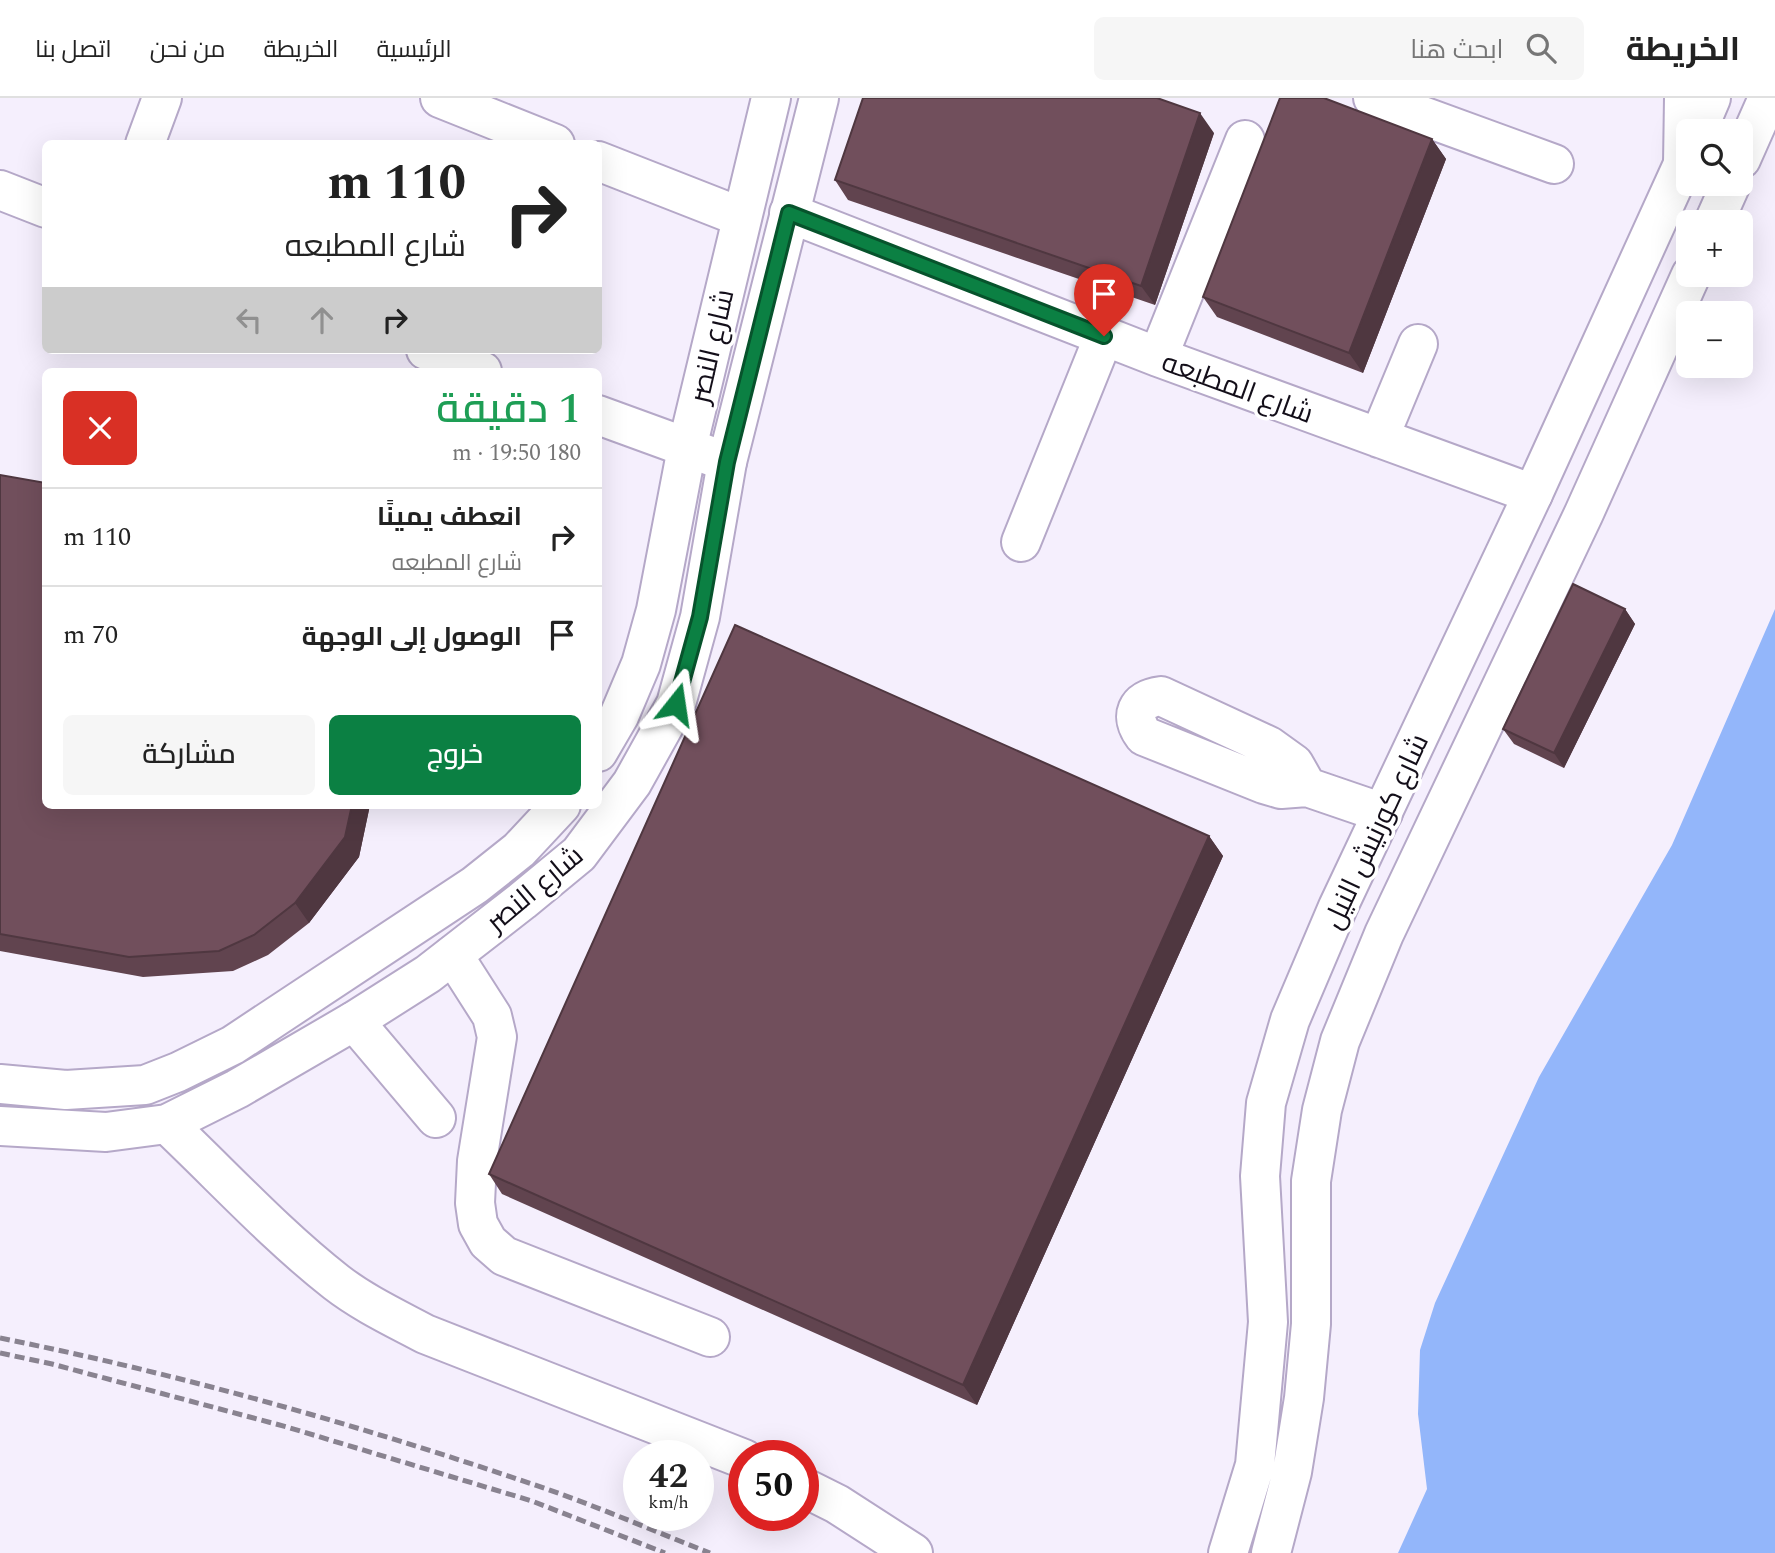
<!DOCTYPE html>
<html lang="ar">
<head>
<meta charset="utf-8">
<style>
	:root { --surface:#fff; --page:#f6f6f6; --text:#222; --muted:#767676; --line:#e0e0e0; --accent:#0b8043 }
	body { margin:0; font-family:Spectral,Cairo,serif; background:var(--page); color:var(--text); direction:rtl; height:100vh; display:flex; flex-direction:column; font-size:26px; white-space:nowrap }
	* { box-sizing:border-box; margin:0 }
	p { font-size:23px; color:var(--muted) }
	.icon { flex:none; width:38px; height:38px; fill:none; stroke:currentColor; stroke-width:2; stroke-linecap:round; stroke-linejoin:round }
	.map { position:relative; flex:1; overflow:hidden; direction:ltr }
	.panel { position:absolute; left:42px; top:270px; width:560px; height:441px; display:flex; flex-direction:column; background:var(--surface); border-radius:10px; box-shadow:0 7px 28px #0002; direction:rtl }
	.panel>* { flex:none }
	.hud { position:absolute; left:42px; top:42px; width:560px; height:214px; border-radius:10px; box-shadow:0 7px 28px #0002; direction:rtl; background:#fff; color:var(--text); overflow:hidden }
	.fabs { position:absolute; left:1676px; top:21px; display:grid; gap:14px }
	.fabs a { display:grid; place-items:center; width:77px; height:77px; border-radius:10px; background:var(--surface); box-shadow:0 7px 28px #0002; font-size:35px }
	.speed { position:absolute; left:623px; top:1342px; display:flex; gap:14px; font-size:35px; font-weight:700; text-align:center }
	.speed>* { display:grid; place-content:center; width:91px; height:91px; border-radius:50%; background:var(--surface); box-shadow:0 7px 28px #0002; line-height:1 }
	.speed small { font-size:18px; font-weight:400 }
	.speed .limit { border:10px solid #d22; background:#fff; color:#111 }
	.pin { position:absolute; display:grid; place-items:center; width:60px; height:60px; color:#fff; margin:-72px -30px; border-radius:50% 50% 50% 0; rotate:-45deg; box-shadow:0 0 7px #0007 }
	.pin .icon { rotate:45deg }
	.me { position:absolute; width:77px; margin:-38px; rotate:15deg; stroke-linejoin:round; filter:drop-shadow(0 0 5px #0008) }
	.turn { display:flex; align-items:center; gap:24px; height:147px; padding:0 21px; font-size:32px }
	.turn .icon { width:91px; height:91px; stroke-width:2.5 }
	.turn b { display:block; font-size:49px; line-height:60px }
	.lanes { display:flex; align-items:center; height:66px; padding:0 21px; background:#0003; justify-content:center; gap:35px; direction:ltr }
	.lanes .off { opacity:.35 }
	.round { display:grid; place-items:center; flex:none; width:74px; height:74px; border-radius:10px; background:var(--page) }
	.headline { display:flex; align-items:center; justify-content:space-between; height:119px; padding:0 21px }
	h1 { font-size:42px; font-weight:600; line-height:52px; color:#1e9e55 }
	.button { display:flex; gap:14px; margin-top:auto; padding:14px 21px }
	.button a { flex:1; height:80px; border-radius:10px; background:var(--accent); color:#fff; font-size:28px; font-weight:600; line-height:80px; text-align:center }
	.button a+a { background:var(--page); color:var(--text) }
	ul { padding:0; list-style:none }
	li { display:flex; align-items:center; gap:21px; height:98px; padding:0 21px; border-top:2px solid var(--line) }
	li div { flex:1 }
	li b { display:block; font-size:26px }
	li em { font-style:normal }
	header { display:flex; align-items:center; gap:42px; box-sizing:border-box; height:98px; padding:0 35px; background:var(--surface); border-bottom:2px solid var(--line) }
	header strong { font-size:33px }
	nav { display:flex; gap:38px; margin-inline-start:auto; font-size:24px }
	.search { width:490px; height:63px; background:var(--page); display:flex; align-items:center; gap:18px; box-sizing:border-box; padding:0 24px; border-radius:10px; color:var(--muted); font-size:26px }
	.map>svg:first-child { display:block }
</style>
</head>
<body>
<header>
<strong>الخريطة</strong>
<div class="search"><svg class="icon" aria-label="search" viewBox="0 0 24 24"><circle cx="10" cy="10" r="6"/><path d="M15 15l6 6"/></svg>ابحث هنا</div>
<nav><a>الرئيسية</a><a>الخريطة</a><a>من نحن</a><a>اتصل بنا</a></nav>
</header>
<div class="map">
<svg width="1775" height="1455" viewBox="0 0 1775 1455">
	<rect width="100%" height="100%" fill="#f5effd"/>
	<path fill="#93b6fa" d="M 1775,511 L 1775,1455 L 1398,1455 L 1427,1391 L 1418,1316 L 1420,1252 L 1435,1205 L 1539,979 L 1672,747 Z"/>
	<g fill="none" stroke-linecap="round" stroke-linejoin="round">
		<defs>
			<path id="minor" d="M 440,0 L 555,46
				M 1373,0 L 1554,66
				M 145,46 L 162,0
				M 598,63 L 741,119
				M 1683,66 L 1684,0
				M 0,92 L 46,110
				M 789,115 L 1158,259 L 1533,396
				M 426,252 L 482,273
				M 1158,259 L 1245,42
				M 598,317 L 727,364
				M 1379,340 L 1418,246
				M 1021,444 L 1104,238
				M 1161,598 L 1269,648 L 1294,666 L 1307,689 L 1281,691 L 1264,686 L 1144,638 C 1129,618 1136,601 1161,598 Z
				M 1307,689 L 1383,715
				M 453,857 L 492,918 L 497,939 L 477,1063 L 475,1105 L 478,1126 L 488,1144 L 504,1158 L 710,1239
				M 354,923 L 436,1020
				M 167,1026 C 223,1079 276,1137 336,1184 C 363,1205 395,1220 425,1236 L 744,1361
				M 803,1389 L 837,1406 L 913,1455"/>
			<path id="major" d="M 1697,33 L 1711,0
				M 1741,61 L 1768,0
				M 1714,124 L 1731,86
				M 598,654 L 619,618 L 641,566 L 656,512 L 687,350 L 771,0
				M 0,986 L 66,992 L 145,987 L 178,974 L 233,947 L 475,787 L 519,752 L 561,707
				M 0,1028 L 106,1034 L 167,1026 L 237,991 L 354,923 L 428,876 L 522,803 L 579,756 L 632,685 L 676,606 L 700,519 L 727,364 L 819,0
				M 1228,1455 L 1255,1367 L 1268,1224 L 1260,1078 L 1266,1005 L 1290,922 L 1338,809 L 1533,396 L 1689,53
				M 1271,1455 L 1292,1374 L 1304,1300 L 1311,1226 L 1311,1083 L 1322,1012 L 1340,943 L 1384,836 L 1584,415 L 1691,177"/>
		</defs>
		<use href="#minor" stroke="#b5a8c8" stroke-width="42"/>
		<use href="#major" stroke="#b5a8c8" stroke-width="42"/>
		<use href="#minor" stroke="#fff" stroke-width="38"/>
		<use href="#major" stroke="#fff" stroke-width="38"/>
		<path stroke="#898390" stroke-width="5" stroke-dasharray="10 5" stroke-linecap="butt" d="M 0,1240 C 180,1276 358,1327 532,1386 C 592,1406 651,1432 710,1455
			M 0,1255 L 52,1266 L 287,1329 L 532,1403 L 665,1455"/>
	</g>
	<path fill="#61444f" d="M 1214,35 L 1155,207 L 848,102 L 835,82 Z
		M 1432,41 L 1446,61 L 1363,275 L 1217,219 L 1203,199 Z
		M 0,377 L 46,707 L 370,707 L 359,759 L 309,825 L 268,857 L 233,873 L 143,879 L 0,853 Z
		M 1625,511 L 1635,526 L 1564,670 L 1514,646 L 1503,631 Z
		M 1209,738 L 1223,758 L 977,1307 L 502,1096 L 489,1076 Z"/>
	<path fill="#4f3740" d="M 1200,15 L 1214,35 L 1155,207 L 1141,188 Z
		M 1432,41 L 1446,61 L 1363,275 L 1349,255 Z
		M 1625,511 L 1635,526 L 1564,670 L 1554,655 Z
		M 352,707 L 370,707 L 359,759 L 309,825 L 295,805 Z
		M 1209,738 L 1223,758 L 977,1307 L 963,1287 Z"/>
	<path fill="#714f5c" stroke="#4f3740" stroke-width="2" d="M 863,0 L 1157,0 L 1200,15 L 1141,188 L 835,82 Z
		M 1280,0 L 1324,0 L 1432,41 L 1349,255 L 1203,199 Z
		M 0,377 L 46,385 L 46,707 L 352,707 L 345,739 L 295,805 L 254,837 L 219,853 L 129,859 L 0,836 Z
		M 1573,486 L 1625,511 L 1554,655 L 1503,631 Z
		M 735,527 L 1209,738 L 963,1287 L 489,1076 Z"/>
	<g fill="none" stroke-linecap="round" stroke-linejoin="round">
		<defs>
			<path id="route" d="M 676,606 L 700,519 L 727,364 L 789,115 L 1104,238"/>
		</defs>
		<use href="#route" stroke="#07532c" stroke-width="18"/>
		<use href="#route" stroke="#0b8043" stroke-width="12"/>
	</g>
	<g text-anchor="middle" stroke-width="7" stroke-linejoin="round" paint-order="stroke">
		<g font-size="28" fill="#130e19" stroke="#fff">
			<text transform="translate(711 248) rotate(-77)" y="10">شارع النصر</text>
			<text transform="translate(1238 289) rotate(20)" y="10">شارع المطبعه</text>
			<text transform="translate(1375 733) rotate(-65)" y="10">شارع كورنيش النيل</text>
			<text transform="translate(534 790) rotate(-40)" y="10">شارع النصر</text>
		</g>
	</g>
</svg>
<div class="fabs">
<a><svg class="icon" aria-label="search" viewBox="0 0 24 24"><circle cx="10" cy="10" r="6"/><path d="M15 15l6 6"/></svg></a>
<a>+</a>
<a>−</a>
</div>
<div class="speed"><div>42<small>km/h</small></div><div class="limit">50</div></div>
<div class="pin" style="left:1104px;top:238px;background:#d93025"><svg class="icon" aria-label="arrive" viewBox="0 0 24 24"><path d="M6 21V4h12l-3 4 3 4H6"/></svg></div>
<svg class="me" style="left:676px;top:606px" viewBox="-20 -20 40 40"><path d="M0-17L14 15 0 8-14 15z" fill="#0b8043" stroke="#fff" stroke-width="4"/></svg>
<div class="hud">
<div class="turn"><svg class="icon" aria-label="right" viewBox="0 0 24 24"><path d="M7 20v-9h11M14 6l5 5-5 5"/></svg><div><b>110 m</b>شارع المطبعه</div></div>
<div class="lanes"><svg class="icon off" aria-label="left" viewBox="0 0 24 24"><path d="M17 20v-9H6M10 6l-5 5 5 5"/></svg><svg class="icon off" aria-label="ahead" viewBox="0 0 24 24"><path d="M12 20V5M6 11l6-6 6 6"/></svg><svg class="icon" aria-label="right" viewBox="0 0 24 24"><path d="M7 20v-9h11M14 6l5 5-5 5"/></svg></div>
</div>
<section class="panel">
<div class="headline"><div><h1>1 دقيقة</h1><p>180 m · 19:50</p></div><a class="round" style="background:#d93025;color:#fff"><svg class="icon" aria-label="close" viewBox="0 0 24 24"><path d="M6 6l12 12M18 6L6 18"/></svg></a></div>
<ul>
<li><svg class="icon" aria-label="right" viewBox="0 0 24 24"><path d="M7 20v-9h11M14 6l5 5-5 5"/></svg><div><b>انعطف يمينًا</b><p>شارع المطبعه</p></div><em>110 m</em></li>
<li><svg class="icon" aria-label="arrive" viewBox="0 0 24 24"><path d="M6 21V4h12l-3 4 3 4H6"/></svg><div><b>الوصول إلى الوجهة</b></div><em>70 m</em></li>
</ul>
<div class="button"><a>خروج</a><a>مشاركة</a></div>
</section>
</div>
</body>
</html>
